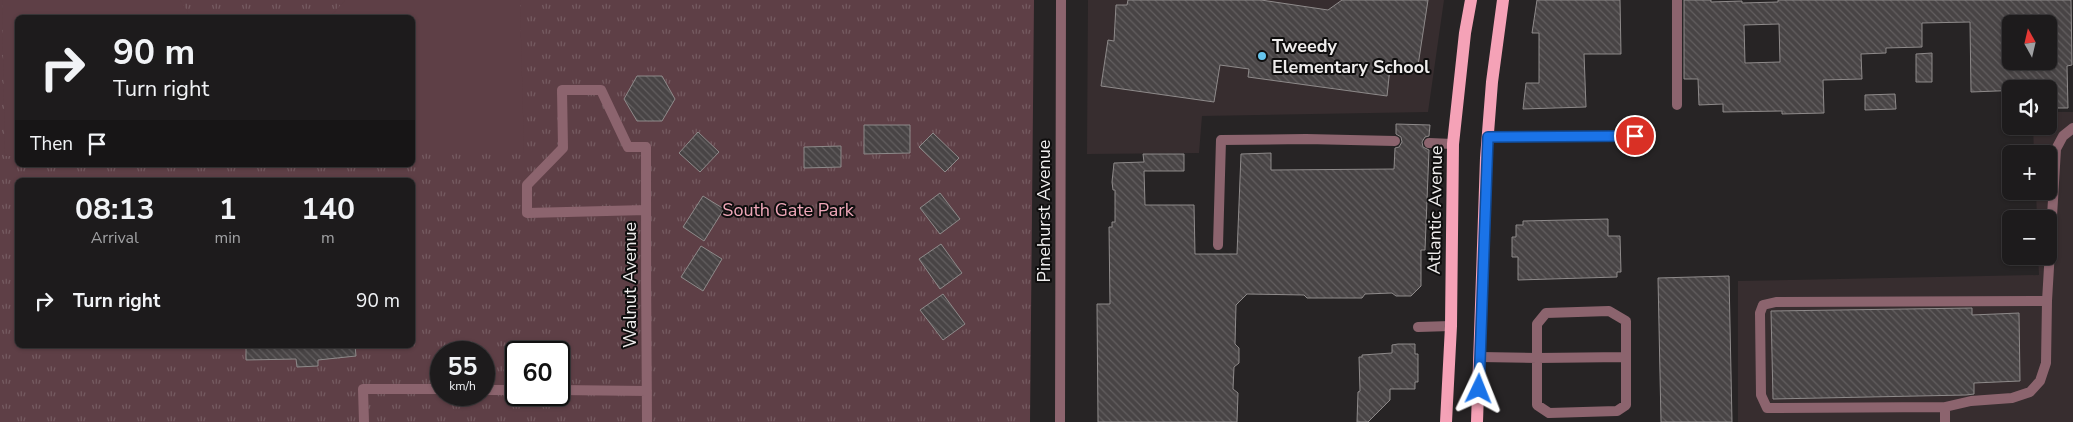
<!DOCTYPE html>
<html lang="en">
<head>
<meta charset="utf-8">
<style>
	:root { --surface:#1d1b1c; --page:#2a2829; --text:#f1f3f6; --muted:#a0a1a3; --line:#3b393b }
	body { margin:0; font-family:"Nunito Sans",sans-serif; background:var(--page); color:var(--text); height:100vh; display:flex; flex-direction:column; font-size:19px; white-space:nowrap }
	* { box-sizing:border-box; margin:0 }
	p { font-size:16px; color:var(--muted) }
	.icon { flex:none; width:28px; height:28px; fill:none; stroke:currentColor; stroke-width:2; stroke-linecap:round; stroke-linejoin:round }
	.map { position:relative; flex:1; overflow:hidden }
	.side { position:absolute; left:15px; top:178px; width:400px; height:170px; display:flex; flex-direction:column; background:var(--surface); border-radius:8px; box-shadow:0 1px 4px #0004,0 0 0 1px var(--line) }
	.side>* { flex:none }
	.top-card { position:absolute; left:15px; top:15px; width:400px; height:152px; border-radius:8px; box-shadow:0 1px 4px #0004,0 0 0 1px var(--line); background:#1d1b1c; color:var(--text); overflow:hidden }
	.needle { width:32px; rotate:352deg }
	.fabs { position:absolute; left:2002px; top:15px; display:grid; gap:10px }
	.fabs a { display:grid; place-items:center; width:55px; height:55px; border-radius:8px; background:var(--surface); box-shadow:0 1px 4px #0004,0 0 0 1px var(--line); font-size:25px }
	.speed { position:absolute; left:430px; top:341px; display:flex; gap:10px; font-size:25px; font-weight:700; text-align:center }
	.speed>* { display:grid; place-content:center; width:65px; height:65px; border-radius:50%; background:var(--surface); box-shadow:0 1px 4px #0004,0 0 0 1px var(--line); line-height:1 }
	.speed small { font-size:12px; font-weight:400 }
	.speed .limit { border:2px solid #111; border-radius:8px; background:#fff; color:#111 }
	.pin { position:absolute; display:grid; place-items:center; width:42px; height:42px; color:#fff; margin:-21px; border:2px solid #fff; border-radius:50%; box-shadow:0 1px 5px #0007 }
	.me { position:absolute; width:55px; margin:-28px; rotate:2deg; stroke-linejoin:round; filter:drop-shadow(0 0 4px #0008) }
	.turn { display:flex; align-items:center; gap:18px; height:105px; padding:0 15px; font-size:22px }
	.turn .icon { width:65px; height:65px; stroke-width:2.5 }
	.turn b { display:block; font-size:35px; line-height:42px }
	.then { display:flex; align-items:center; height:48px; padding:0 15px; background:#0003; gap:10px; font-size:19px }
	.eta { display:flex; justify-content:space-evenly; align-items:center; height:85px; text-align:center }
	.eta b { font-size:30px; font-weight:700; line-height:35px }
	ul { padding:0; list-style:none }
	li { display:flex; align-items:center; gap:15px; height:75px; padding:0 15px }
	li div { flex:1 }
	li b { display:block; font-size:19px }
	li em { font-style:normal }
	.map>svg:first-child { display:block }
</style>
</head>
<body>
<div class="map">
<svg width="2073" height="422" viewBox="0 0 2073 422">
	<defs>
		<pattern id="park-tufts" width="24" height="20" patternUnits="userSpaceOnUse" patternTransform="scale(1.25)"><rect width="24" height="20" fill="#5e3f46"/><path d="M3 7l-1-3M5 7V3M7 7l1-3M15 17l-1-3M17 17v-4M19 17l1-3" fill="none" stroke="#755b61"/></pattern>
		<pattern id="building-back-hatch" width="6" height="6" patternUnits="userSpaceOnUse" patternTransform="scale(1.25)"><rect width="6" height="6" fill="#484445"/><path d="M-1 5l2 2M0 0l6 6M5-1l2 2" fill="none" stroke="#635f60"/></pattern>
	</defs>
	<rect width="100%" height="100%" fill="#272425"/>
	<path fill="#372d2f" d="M 1088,0 L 1444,0 L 1428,112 L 1202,116 L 1199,153 L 1087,154 Z
		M 2049,112 L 2073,112 L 2073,422 L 1738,422 L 1738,281 L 2039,275 L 2038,256 L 2049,256 L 2049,219 L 2037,219 L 2036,191 L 2049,191 L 2049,154 L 2034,154 L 2033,126 L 2049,126 Z"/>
	<path fill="url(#park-tufts)" fill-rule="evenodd" d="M 0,0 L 1034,0 L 1030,422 L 0,422 ZM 18,18 L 412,18 L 412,165 L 18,165 ZM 18,180 L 412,180 L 412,345 L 18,345 ZM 441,352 L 484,352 L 484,395 L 441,395 ZM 516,352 L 559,352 L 559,395 L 516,395 Z"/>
	<path fill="#5e3f46" d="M 2,0 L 180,0 L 191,17 L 18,18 L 17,156 L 5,156 Z
		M 345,0 L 520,0 L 524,153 L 413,153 L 412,18 L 330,17 Z"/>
	<path fill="url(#building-back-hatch)" stroke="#8e8a8a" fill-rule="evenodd" d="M 1128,0 L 1261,0 L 1328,10 L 1342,0 L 1428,0 L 1417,72 L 1390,68 L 1387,96 L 1248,77 L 1249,69 L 1220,65 L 1214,102 L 1101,86 L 1108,40 L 1114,41 L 1116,5 L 1127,5 Z
		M 1537,0 L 1620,0 L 1621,54 L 1584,54 L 1586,107 L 1523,109 L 1526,83 L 1539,83 L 1539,33 L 1532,33 Z
		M 1684,0 L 1711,0 L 1711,2 L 1742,1 L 1742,3 L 1778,2 L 1778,0 L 2071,0 L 2072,65 L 2067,66 L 2068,108 L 2049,108 L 2049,89 L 1971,92 L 1970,22 L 1922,23 L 1922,47 L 1886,48 L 1886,53 L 1861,54 L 1862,79 L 1823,80 L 1824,113 L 1782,114 L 1782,111 L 1723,112 L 1723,104 L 1699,105 L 1698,79 L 1684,79 ZM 1779,24 L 1780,62 L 1745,63 L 1744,25 ZM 2011,24 L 2049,24 L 2049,61 L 2011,61 Z
		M 1932,53 L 1932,82 L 1916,82 L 1916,54 Z
		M 637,76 L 662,76 L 675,99 L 662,121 L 637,121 L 624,99 Z
		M 1895,94 L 1896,109 L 1865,110 L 1865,95 Z
		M 1396,124 L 1430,125 L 1429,136 L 1425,137 L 1422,142 L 1423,147 L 1429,150 L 1425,250 L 1421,250 L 1421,286 L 1411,296 L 1396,296 L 1392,293 L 1365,294 L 1362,298 L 1307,298 L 1304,295 L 1247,294 L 1236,305 L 1235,344 L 1239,348 L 1239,363 L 1234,367 L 1233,389 L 1238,393 L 1237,422 L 1098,422 L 1097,304 L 1110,304 L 1109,227 L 1112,227 L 1112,222 L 1115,222 L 1115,190 L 1113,190 L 1112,182 L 1114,163 L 1144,162 L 1143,154 L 1184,154 L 1184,171 L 1144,171 L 1145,205 L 1194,205 L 1195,254 L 1237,254 L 1241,154 L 1271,153 L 1271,170 L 1394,169 L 1395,148 L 1399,147 L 1402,142 L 1401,137 L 1396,134 Z
		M 864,125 L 910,125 L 910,153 L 864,154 Z
		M 698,132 L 719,152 L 700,172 L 679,153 Z
		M 933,133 L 959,158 L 945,172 L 919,147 Z
		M 841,146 L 841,167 L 804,168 L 804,147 Z
		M 940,193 L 960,219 L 940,234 L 920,208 Z
		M 703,196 L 724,209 L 704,241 L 683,227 Z
		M 1608,219 L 1608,236 L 1620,236 L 1621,272 L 1617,272 L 1617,277 L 1518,280 L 1518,257 L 1512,257 L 1512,237 L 1516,237 L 1516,225 L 1523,225 L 1523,221 Z
		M 941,244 L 962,273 L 940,289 L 919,259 Z
		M 701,246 L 722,259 L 703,291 L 681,277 Z
		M 1729,276 L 1732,422 L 1661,422 L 1658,278 Z
		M 943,294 L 965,324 L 943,340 L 920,310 Z
		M 1972,308 L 1972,315 L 2019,313 L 2020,381 L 1974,383 L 1974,394 L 1966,395 L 1773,399 L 1771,311 Z
		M 1398,344 L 1415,344 L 1415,354 L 1418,354 L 1418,382 L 1415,382 L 1415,389 L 1390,389 L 1390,400 L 1368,422 L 1357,422 L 1358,392 L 1360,391 L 1359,357 L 1362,357 L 1362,355 L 1392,353 L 1392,345 Z
		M 246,345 L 355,345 L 356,356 L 318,360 L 318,366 L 297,367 L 296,359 L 246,360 Z"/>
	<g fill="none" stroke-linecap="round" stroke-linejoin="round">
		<path stroke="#8c646e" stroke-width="10" d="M 1677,0 L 1677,105
			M 1488,137 L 1635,136
			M 1429,143 L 1453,144
			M 646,210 L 527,213 L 527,185 L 563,148 L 562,90 L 601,90 L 628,147 L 646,147 C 646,239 646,330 647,422
			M 1218,245 L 1221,140 L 1306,139 L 1395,141
			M 1609,311 L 1626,321 L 1626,405 L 1617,411 L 1549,413 L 1537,405 L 1537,324 L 1546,313 Z
			M 1418,327 L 1451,326
			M 1480,357 L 1537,358 L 1626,357
			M 484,390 L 516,390
			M 559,390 L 647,391
			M 1945,407 L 1767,408 L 1761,395 L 1760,313 L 1763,305 L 1776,302 L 2047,301
			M 364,422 L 363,389 L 441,389
			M 1945,422 L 1945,407 L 1971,401 L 2012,398 L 2030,392 L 2040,381 L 2046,363 L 2047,301 L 2056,149 L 2063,136 L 2073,128"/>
		<path stroke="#8c646e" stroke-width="10" d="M 1060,422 L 1061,0"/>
		<path stroke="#f5a2b7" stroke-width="12" d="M 1446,422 L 1451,326 L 1453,144 L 1465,33 L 1471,0
			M 1477,422 L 1486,158 L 1492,82 L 1503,0"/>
	</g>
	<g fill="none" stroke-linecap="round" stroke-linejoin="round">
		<defs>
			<path id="route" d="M 1479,389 L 1488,137 L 1635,136"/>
		</defs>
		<use href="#route" stroke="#114b97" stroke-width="12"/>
		<use href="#route" stroke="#1a73e8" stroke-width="9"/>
	</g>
	<circle fill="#65c5ee" stroke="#0f0e0e" stroke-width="2" cx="1262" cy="56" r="5"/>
	<g text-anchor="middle" stroke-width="4" stroke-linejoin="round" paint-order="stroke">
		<g font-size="18" font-weight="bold" fill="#efeded" stroke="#0f0e0e" text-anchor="start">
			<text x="1272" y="52">Tweedy<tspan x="1272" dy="21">Elementary School</tspan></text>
		</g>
		<g font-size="18" fill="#efa7b9" stroke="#0f0e0e">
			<text x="788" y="216">South Gate Park</text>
		</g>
		<g font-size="18" fill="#efeded" stroke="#0f0e0e">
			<text transform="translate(1435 210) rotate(-89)" y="6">Atlantic Avenue</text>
			<text transform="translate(1044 211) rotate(-90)" y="6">Pinehurst Avenue</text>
			<text transform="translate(630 285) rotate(-90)" y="6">Walnut Avenue</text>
		</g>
	</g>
</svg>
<div class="fabs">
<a><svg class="needle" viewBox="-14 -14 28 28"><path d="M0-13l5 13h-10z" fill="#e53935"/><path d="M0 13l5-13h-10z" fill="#a0a1a3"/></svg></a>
<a><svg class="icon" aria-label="sound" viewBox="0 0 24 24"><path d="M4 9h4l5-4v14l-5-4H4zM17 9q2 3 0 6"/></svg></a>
<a>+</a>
<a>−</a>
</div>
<div class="speed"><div>55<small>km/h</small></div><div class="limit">60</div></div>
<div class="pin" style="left:1635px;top:136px;background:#d93025"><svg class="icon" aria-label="arrive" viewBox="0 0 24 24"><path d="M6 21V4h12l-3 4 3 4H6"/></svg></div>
<svg class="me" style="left:1479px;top:389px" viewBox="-20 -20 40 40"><path d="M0-17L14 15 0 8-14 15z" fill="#1a73e8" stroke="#fff" stroke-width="4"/></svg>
<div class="top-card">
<div class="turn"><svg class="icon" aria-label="right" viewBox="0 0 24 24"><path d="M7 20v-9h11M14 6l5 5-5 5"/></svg><div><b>90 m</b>Turn right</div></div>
<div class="then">Then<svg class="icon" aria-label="arrive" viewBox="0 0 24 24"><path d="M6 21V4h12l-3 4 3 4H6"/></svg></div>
</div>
<section class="side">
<div class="eta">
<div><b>08:13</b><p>Arrival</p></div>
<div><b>1</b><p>min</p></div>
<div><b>140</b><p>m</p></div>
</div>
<ul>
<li><svg class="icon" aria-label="right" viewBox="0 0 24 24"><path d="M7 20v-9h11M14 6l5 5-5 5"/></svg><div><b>Turn right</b></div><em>90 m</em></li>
</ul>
</section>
</div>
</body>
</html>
